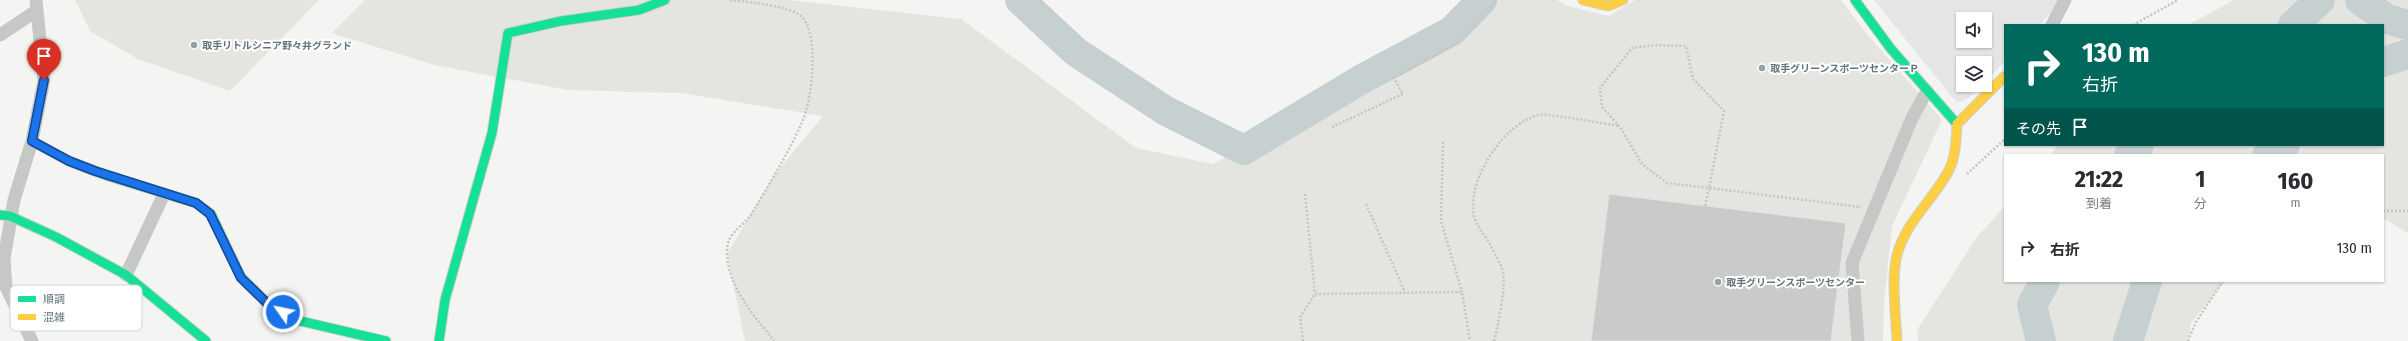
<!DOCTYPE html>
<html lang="ja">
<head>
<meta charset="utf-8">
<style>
	:root { --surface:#fff; --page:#f2f2f3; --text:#2b2b33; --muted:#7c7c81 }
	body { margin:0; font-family:"Fira Sans Condensed","Noto Sans JP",sans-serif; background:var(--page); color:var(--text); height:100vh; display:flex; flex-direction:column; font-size:15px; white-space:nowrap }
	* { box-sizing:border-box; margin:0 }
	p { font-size:13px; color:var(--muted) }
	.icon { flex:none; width:22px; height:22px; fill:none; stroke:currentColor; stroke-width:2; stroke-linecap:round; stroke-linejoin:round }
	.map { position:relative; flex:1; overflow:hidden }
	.panel { position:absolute; left:2004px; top:154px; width:380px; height:128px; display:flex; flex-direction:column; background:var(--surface); border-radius:0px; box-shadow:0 1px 3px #0004 }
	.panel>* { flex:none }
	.guide { position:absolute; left:2004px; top:24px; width:380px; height:122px; border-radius:0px; box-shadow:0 1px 3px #0004; background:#00695c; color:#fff; overflow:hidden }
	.controls { position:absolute; left:1956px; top:12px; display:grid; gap:8px }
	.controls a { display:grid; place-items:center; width:36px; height:36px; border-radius:0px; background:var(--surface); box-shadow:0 1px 3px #0004; font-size:20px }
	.pin { position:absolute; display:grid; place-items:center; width:34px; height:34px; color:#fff; margin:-41px -17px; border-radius:50% 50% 50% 0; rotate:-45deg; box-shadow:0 0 4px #0007 }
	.pin .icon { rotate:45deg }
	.me { position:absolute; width:44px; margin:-22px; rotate:303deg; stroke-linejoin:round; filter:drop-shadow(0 0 3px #0008) }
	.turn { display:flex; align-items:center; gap:14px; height:84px; padding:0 12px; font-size:18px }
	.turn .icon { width:52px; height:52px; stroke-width:2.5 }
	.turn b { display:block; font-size:28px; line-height:34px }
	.then { display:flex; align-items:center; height:38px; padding:0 12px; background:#0003; gap:8px; font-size:15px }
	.eta { display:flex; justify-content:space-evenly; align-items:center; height:68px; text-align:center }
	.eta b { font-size:24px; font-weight:700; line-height:28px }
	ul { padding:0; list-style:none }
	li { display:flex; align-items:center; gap:12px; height:52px; padding:0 12px }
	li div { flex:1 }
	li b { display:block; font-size:15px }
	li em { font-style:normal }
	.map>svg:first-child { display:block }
</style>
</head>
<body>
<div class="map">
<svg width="2408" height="341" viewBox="0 0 2408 341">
	<rect width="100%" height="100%" fill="#f4f4f3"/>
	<path fill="#e4e5e4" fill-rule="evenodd" d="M 1874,0 L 2063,0 L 2039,25 L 2005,25 L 2005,61 L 1985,82 L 1985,63 L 1963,63 L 1963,85 L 1982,85 L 1970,97 L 1957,103 ZM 1963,19 L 1985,19 L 1985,41 L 1963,41 Z"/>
	<path fill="#e4e5e0" d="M 75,0 L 319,0 L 230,91 L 138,59 L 90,31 Z
		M 365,0 L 789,0 L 961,19 L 1136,148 L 1213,164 L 1440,39 L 1477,0 L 1557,0 L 1567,6 L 1609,16 L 1635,0 L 1841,0 L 1866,33 L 1942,120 L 1892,226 L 1884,303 L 1883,341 L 745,341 L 727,254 L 774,175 L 823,116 L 681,93 L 568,90 L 434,65 L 332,33 Z
		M 2234,0 L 2408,0 L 2408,233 L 2383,218 L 2383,155 L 2051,155 L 2057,145 L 2383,145 L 2383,25 L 2188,25 Z
		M 2005,206 L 2005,281 L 2225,281 L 2191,323 L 2189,341 L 1918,341 L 1917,330 L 1977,237 Z"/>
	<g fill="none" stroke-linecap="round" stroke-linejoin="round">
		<path stroke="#c6d0d0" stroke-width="30" d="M 1020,0 L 1076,52 L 1166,111 L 1244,150 L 1362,79 L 1452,31 L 1482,0
			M 2360,0 L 2387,19 L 2408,25
			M 2293,25 L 2320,0
			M 2383,62 L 2408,54
			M 2129,155 L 2139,145
			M 2267,155 L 2285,145
			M 2041,341 L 2032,305 L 2045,281
			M 2128,341 L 2147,281"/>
	</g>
	<path fill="#c9cbcb" stroke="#e3e3e2" d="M 1609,194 L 1846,223 L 1831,341 L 1591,341 Z"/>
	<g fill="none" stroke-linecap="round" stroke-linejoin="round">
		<defs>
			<path id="fast" d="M 1855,0 L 1891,49 L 1957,124
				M 32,141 L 69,161 L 108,176 L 196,203 L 211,214 L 241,277 L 269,305 L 296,320 L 386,341
				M 0,215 L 10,216 L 56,237 L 126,275 L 206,341
				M 439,341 L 445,300 L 492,133 L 508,33 L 561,21 L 639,10 L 665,0"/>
			<path id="slow" d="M 1583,0 L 1608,6 L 1623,0
				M 1897,341 C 1896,317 1891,278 1897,255 C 1906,222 1932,201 1948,172 C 1956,158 1956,139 1957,124 L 2005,76"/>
		</defs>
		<use href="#fast" stroke="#cfd0d0" stroke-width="11"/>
		<use href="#slow" stroke="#cfd0d0" stroke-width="11"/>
		<path stroke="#c4c5c6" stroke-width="2.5" stroke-dasharray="2 2" stroke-linecap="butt" d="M 730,0 C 747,2 783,5 798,14 C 821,26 812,99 803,120 C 789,152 770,183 752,213 C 742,229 726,231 727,255 C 729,289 754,315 774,341
			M 2133,25 L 2178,0
			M 1332,127 L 1403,94 L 1394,78 L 1455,44 L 1497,0
			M 1443,142 L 1441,221 L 1462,292
			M 1967,174 L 2005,139
			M 1305,194 L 1315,294
			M 1366,204 L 1405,292
			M 1705,206 L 1709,188 L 1667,183 L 1642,164 L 1620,127 L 1602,107 L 1600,88 L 1632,48 L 1655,45 L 1686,46 L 1693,79 L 1724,111 L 1709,188 L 1861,207
			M 2383,211 L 2408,211
			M 1303,341 L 1300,317 L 1315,294 L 1462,292 L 1470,341
			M 1494,341 C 1498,326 1506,287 1503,272 C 1501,263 1494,253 1490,244 C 1484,233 1473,223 1473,209 C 1471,175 1504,124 1538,115 C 1547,113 1606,124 1619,126
			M 2188,341 L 2196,322 L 2223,281"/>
		<path stroke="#c6c8c8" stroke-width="13" d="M 2052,25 L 2065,0
			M 0,35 L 36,11
			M 126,275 L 164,194
			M 32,341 L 6,287 L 4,259 L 14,200 L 32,141 L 44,80 L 36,0
			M 1858,341 L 1852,263 L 1912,118 L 1927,91"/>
		<use href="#fast" stroke="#16e098" stroke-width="9"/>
		<use href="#slow" stroke="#ffcf43" stroke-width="9"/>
	</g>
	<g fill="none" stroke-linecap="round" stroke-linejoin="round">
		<defs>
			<path id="route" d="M 44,80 L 32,141 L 69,161 L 95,171 L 196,203 L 210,214 L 241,278 L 269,305 L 283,312"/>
		</defs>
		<use href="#route" stroke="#114b97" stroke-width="10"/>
		<use href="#route" stroke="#1a73e8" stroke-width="7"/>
	</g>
	<g fill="#96a1a4" stroke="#fff" stroke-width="1.5">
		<circle cx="194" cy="45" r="4"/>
		<circle cx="1762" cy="68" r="4"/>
		<circle cx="1718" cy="282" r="4"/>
	</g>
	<g text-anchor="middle" stroke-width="4" stroke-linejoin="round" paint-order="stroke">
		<g font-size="10" font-weight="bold" fill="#64757a" stroke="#fff" text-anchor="start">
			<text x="202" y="49">取手リトルシニア野々井グランド</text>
			<text x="1770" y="72">取手グリーンスポーツセンターＰ</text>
			<text x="1726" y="286">取手グリーンスポーツセンター</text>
		</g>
	</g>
	<rect x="10" y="285" width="132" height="46" rx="6" fill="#fff" stroke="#d0d6d7" stroke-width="1"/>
	<rect x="18" y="296" width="18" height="6" fill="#16e098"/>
	<rect x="18" y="314" width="18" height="6" fill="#ffcf43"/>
	<g font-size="11" fill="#64757a">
		<text x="43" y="303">順調</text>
		<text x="43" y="321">混雑</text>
	</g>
</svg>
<div class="controls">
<a><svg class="icon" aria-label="sound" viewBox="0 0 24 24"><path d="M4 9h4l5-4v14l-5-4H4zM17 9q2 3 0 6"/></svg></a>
<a><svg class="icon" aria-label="layers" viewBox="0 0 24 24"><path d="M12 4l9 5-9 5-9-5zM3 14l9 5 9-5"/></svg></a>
</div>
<div class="pin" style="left:44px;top:80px;background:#d93025"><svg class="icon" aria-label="arrive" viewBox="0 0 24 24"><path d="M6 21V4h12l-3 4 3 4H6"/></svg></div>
<svg class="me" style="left:283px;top:312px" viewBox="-20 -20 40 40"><circle r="17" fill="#1a73e8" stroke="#fff" stroke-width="3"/><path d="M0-11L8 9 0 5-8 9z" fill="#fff"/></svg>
<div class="guide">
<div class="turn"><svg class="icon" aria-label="right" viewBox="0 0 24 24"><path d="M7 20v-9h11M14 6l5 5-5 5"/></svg><div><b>130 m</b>右折</div></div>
<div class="then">その先<svg class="icon" aria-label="arrive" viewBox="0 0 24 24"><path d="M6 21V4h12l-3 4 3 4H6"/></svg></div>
</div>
<section class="panel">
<div class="eta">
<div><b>21:22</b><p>到着</p></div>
<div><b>1</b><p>分</p></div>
<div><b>160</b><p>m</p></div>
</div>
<ul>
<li><svg class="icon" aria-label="right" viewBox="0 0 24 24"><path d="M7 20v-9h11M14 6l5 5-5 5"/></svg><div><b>右折</b></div><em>130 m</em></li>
</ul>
</section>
</div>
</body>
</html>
